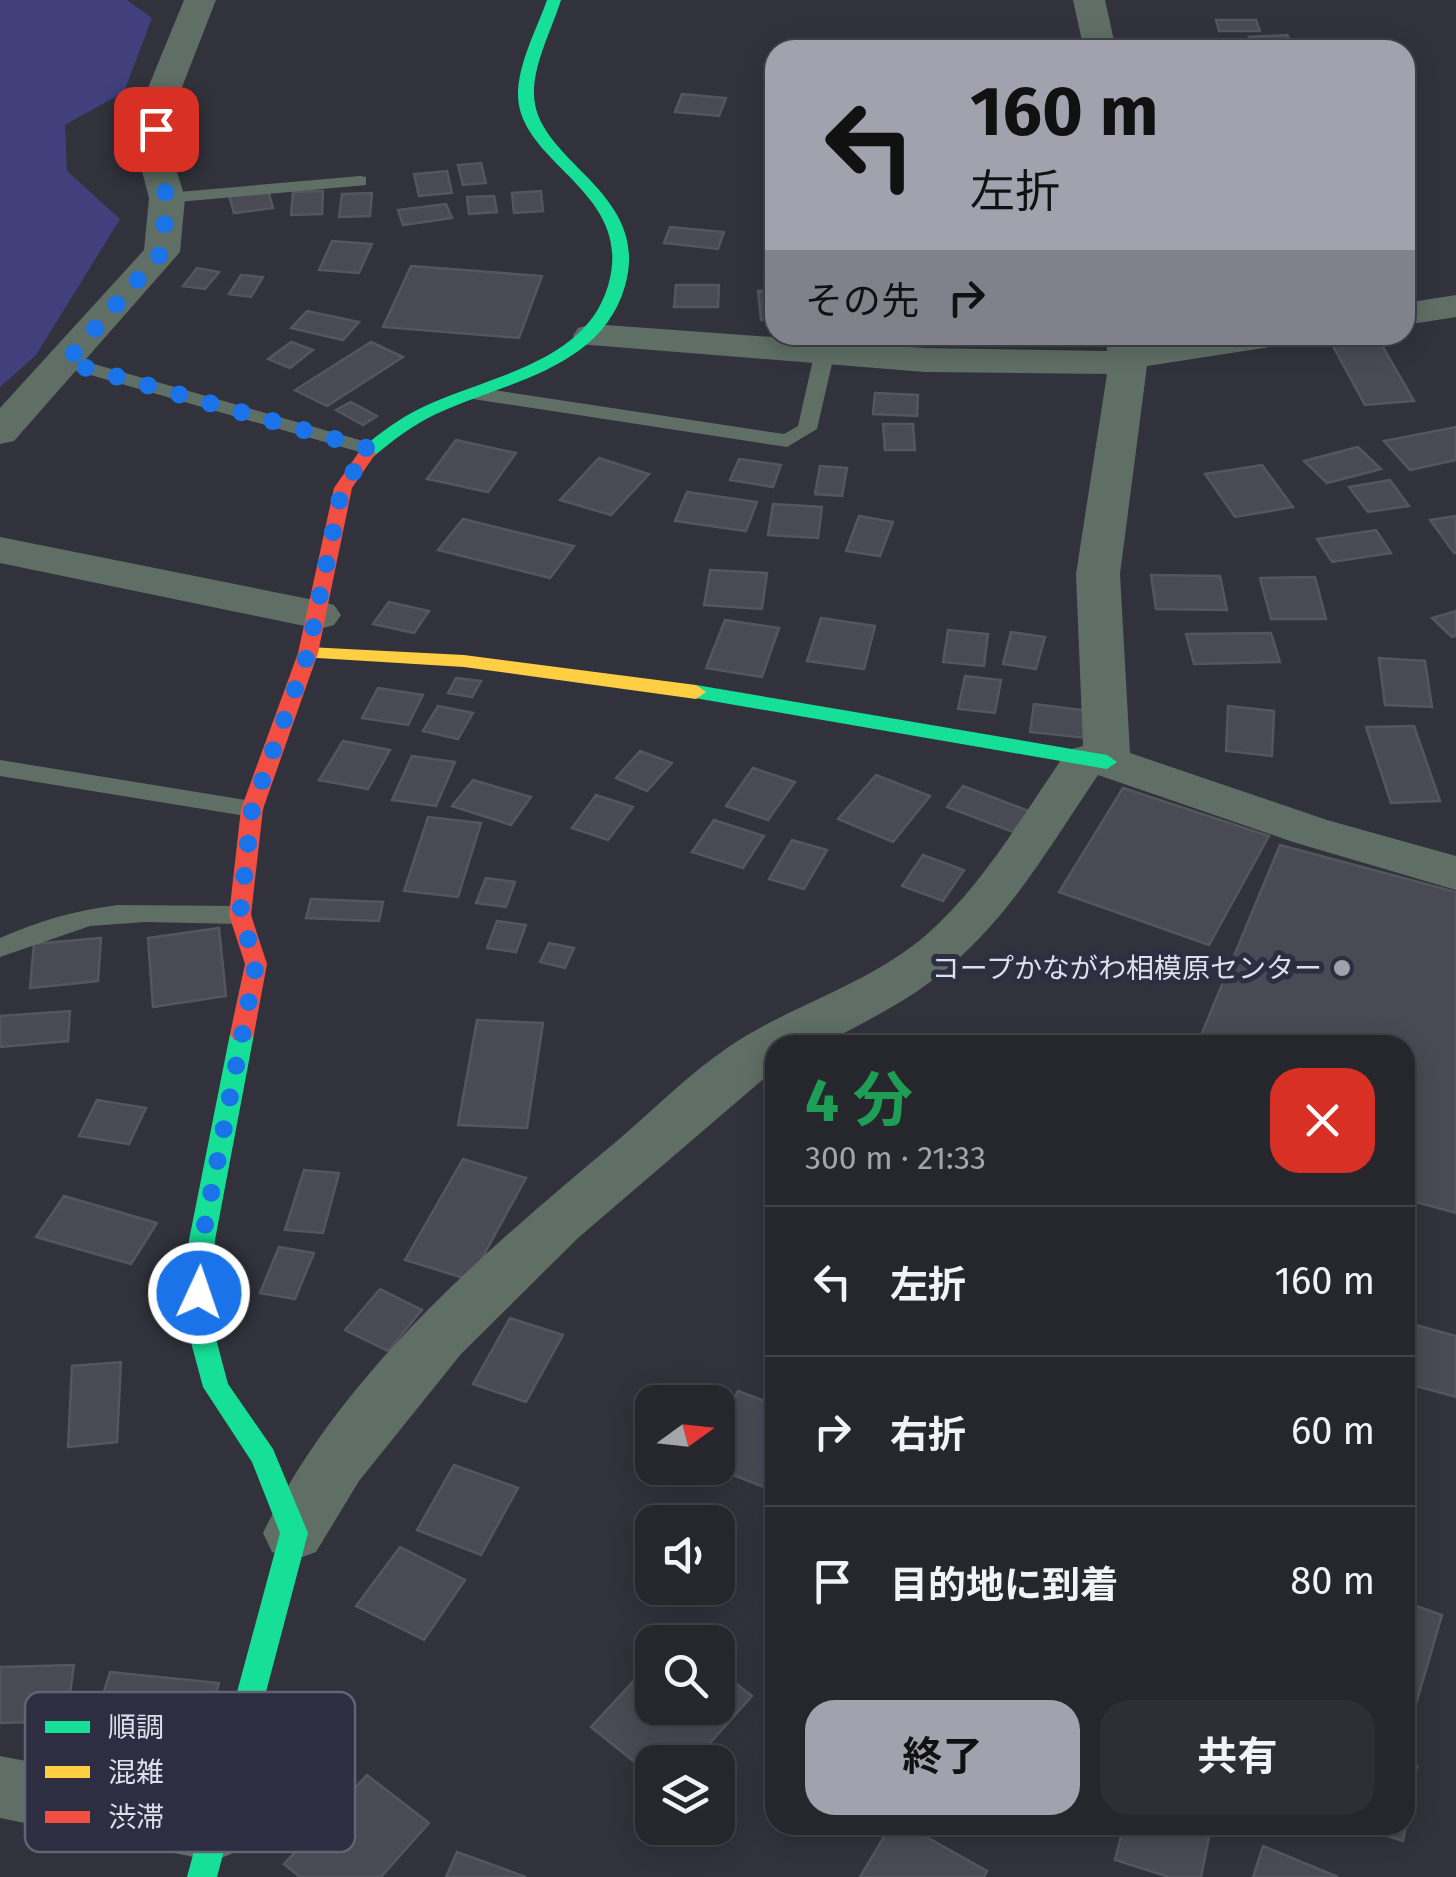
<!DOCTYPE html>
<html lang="ja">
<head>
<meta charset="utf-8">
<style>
	:root { --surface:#26262d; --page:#2e2e35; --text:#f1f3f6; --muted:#a4a5aa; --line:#424349; --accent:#a1a2ae }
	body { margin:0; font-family:"Fira Sans","Noto Sans JP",sans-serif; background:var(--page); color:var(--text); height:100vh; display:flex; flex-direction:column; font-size:38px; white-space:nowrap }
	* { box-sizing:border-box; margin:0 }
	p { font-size:32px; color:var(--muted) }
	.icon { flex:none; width:55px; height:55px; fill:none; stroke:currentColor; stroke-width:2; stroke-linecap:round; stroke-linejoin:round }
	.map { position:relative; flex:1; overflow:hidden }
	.details { position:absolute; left:765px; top:1035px; width:650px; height:800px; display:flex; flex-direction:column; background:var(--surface); border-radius:30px; box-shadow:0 5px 25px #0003,0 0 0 2px var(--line) }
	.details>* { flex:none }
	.top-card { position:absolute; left:765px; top:40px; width:650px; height:305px; border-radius:30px; box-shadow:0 5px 25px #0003,0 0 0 2px var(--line); background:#a1a2ae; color:#111; overflow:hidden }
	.needle { width:65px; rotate:75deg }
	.buttons { position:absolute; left:635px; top:1385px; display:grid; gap:20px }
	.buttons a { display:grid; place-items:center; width:100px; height:100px; border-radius:20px; background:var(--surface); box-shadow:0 5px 25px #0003,0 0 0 2px var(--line); font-size:50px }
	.pin { position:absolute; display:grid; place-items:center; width:85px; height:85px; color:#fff; margin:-42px; border-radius:20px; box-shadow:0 5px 15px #0006 }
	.me { position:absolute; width:110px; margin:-55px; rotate:3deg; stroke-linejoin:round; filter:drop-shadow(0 0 8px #0008) }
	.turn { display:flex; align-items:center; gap:35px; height:210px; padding:0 40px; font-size:45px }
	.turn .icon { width:130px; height:130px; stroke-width:2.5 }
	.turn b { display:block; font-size:70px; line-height:85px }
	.then { display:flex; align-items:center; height:95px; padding:0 40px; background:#0003; gap:20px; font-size:38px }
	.round { display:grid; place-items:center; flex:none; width:105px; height:105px; border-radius:30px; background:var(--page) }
	.overview { display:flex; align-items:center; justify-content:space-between; height:170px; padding:0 40px }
	h1 { font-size:60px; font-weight:700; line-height:75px; color:#1e9e55 }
	.action { display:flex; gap:20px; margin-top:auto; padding:20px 40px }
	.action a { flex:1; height:115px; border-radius:30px; background:var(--accent); color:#111; font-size:40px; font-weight:700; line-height:115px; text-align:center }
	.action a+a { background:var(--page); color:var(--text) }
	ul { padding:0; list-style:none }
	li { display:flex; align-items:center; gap:30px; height:150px; padding:0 40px; border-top:2px solid var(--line) }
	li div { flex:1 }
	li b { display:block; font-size:38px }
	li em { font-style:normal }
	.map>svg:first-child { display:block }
</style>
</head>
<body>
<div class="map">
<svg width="1456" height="1877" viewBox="0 0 1456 1877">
	<rect width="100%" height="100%" fill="#32323c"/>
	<path fill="#41407c" d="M 0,0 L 127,0 L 152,18 L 124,92 L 65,125 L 67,171 L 120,219 L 36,355 L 0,387 Z"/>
	<path fill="#494a53" stroke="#55555e" stroke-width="2.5" d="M 1216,20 L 1256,20 L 1260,31 L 1219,31 Z
		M 1287,35 L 1296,50 L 1256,50 L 1249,37 Z
		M 682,94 L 726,98 L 719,116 L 675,112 Z
		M 481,163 L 486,183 L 463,185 L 458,165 Z
		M 447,171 L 452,193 L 419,196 L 414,174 Z
		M 268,190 L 273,208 L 234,213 L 229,195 Z
		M 323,191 L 322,214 L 291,215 L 293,192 Z
		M 541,191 L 543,211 L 514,213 L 512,193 Z
		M 372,193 L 370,216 L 339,217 L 342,194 Z
		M 494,196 L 497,212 L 469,214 L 467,197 Z
		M 446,204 L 452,218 L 403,225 L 398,210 Z
		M 670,227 L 724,232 L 718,249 L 664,243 Z
		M 332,241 L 372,244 L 359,273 L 319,270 Z
		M 768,243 L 775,243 L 775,274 L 764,274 Z
		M 411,266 L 542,276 L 519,338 L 383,327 Z
		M 197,268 L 219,272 L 205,289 L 183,286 Z
		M 241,275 L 263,277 L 251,297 L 229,294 Z
		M 676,285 L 719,285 L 718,307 L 674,307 Z
		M 775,290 L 775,320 L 761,320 L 758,291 Z
		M 307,311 L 359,322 L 343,340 L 291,328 Z
		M 1327,335 L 1376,335 L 1414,401 L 1365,405 Z
		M 291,342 L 313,350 L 290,368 L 268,359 Z
		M 371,342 L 403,357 L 327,406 L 295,390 Z
		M 875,393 L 918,395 L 917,416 L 873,414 Z
		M 351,402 L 377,416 L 363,425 L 336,410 Z
		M 883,424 L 913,424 L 915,450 L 885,450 Z
		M 1456,427 L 1456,460 L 1410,470 L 1384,441 Z
		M 456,440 L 516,453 L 488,492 L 427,479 Z
		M 1358,447 L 1381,469 L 1327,483 L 1304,461 Z
		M 599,458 L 649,474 L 611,515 L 560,500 Z
		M 739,459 L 781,465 L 773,487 L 730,480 Z
		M 1262,465 L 1293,507 L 1235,517 L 1205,474 Z
		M 820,466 L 847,468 L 842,496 L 815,494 Z
		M 1390,480 L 1409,506 L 1368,512 L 1349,487 Z
		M 687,492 L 757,502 L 746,531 L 675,521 Z
		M 773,504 L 822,507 L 818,538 L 768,535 Z
		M 859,516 L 893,522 L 880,556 L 846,551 Z
		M 1456,516 L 1456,553 L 1454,553 L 1430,520 Z
		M 463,519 L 574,546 L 550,578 L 438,550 Z
		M 1376,530 L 1391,553 L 1332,562 L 1317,539 Z
		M 710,570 L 767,573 L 762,609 L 704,605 Z
		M 1151,575 L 1220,576 L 1227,610 L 1156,609 Z
		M 1315,577 L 1326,619 L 1271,619 L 1260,578 Z
		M 389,602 L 429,611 L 414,633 L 373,624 Z
		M 1456,611 L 1456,636 L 1452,637 L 1432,618 Z
		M 821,618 L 875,626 L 864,669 L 807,661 Z
		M 725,620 L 779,628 L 762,677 L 706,668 Z
		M 948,630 L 988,634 L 984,666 L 943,662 Z
		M 1011,632 L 1045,637 L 1036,669 L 1003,664 Z
		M 1271,633 L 1280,662 L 1194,664 L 1186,634 Z
		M 1379,658 L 1425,661 L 1432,707 L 1385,705 Z
		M 965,676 L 1001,680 L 995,713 L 958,709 Z
		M 456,678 L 481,681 L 472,697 L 448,693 Z
		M 378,688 L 423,695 L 408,725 L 362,718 Z
		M 1034,704 L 1090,711 L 1086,738 L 1030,732 Z
		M 438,706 L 473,713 L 458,739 L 423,731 Z
		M 1228,706 L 1274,711 L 1272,756 L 1226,751 Z
		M 1414,726 L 1440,801 L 1391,803 L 1366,727 Z
		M 343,741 L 390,750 L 368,789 L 319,780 Z
		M 640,751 L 672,763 L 647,791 L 616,778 Z
		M 412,756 L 455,762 L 436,806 L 392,800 Z
		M 753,768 L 795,782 L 768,820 L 726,806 Z
		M 876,775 L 930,796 L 893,842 L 838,819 Z
		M 473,780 L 531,797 L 511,825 L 452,806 Z
		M 963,786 L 1029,811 L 1013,832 L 947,807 Z
		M 1123,788 L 1269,836 L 1209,945 L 1059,892 Z
		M 596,795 L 633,807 L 608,840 L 572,828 Z
		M 428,817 L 481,823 L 458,897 L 404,891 Z
		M 714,820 L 764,836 L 743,868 L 692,852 Z
		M 792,840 L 827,850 L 804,889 L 769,879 Z
		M 1280,845 L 1456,892 L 1456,1213 L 1405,1199 L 1405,1045 L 1197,1045 Z
		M 923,855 L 964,870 L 943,901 L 902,886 Z
		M 486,878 L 515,882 L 506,907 L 476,903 Z
		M 311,899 L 383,902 L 379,921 L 306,918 Z
		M 497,921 L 526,925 L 516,952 L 487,948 Z
		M 219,928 L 226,996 L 153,1007 L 148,938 Z
		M 101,938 L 98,981 L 30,988 L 34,944 Z
		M 549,943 L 574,948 L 565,968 L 540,962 Z
		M 70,1011 L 68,1041 L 0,1047 L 0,1016 Z
		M 477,1020 L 543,1023 L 527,1128 L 458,1125 Z
		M 97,1100 L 146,1108 L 129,1144 L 79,1136 Z
		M 463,1159 L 526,1178 L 470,1280 L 405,1260 Z
		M 304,1170 L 339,1173 L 323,1233 L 285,1230 Z
		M 64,1196 L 157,1223 L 131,1264 L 36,1237 Z
		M 279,1247 L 314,1253 L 295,1299 L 260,1293 Z
		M 380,1289 L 422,1310 L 388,1351 L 345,1330 Z
		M 510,1318 L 563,1335 L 526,1402 L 473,1384 Z
		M 1405,1322 L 1456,1336 L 1456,1397 L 1405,1383 Z
		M 121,1362 L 117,1442 L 68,1447 L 72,1366 Z
		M 738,1391 L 775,1405 L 775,1479 L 769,1489 L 715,1468 L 718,1428 Z
		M 454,1465 L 518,1488 L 481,1555 L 417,1530 Z
		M 400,1547 L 465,1580 L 424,1640 L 356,1606 Z
		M 1405,1602 L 1442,1615 L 1413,1714 L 1405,1711 Z
		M 652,1661 L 652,1708 L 718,1708 L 718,1670 L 752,1696 L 693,1762 L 652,1762 L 652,1776 L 591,1727 Z
		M 74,1665 L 66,1721 L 0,1723 L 0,1667 Z
		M 110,1672 L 219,1683 L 203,1739 L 93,1728 Z
		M 1405,1762 L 1417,1766 L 1403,1841 L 1353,1825 L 1405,1825 Z
		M 367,1775 L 429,1823 L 381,1877 L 300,1877 L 284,1864 Z
		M 891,1825 L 905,1825 L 987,1871 L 984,1877 L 860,1877 Z
		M 1124,1825 L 1168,1825 L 1209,1837 L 1201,1877 L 1169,1877 L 1115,1860 Z
		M 1263,1846 L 1338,1877 L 1253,1877 Z
		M 457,1852 L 526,1877 L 446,1877 Z"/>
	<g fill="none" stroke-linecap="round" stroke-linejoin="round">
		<path fill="#5f6f65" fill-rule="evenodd" d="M 360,176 L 366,177 L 366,185 L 167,203 L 158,198 L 167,193 Z
			M 824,349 L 834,355 L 817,429 L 787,447 L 473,399 L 463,393 L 473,387 L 784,434 L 798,426 L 814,355 Z
			M 66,356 L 377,445 L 380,449 L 377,453 L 363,453 L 59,366 L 56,362 Z
			M 0,760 L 252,801 L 264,809 L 252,817 L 0,776 Z
			M 118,905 L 240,906 L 252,915 L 240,924 L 145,922 L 90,926 L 0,957 L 0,938 C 38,921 76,910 118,905 Z"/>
		<path fill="#5f6f65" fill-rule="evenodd" d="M 184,0 L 216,0 L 175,105 L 171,152 L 185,198 L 180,252 L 14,441 L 0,444 L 0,408 L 144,250 L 149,198 L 137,152 L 141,105 Z
			M 1073,0 L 1105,0 L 1116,50 L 1084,50 Z
			M 1456,295 L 1456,317 L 1405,325 L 1405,303 Z
			M 592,324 L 925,348 L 1107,351 L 1106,335 L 1144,335 L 1145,343 L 1198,335 L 1289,335 L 1284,343 L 1270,347 L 1147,366 L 1120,574 L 1130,753 L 1327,820 L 1456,856 L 1456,890 L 1293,842 L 1098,775 C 1033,871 989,955 883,1012 C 838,1037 827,1045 775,1045 L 775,1069 L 578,1238 L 461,1354 L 359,1481 L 316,1552 L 294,1560 L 272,1552 L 263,1533 C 339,1375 485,1251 617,1141 C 653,1110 688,1075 727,1048 C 790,1005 866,986 925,936 C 984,885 1023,814 1068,750 L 1083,746 L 1076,574 L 1107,374 L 925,372 L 578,344 L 573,336 L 578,328 Z
			M 0,537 L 319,601 L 334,605 L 341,615 L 334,625 L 319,629 L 0,563 Z
			M 0,1756 L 214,1797 L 238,1807 L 248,1829 L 238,1851 L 214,1861 L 0,1818 Z"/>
		<path fill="#16e098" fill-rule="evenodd" d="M 547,0 L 561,0 C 552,29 533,64 534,95 C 536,163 652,191 625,286 C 601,370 504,382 436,414 C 413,425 393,440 373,457 L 361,457 L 361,449 C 381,432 400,418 423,407 C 487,376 585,364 608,286 C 636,191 519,165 518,95 C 518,63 537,29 547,0 Z
			M 696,685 L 1107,755 L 1117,762 L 1107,769 L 689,697 L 686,692 L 689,687 Z
			M 242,1025 L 250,1028 L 254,1034 L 215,1240 L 211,1320 L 228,1384 L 273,1449 L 308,1533 L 217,1877 L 187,1877 L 280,1533 L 252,1462 L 203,1387 L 185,1320 L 189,1240 L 230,1034 L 234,1028 Z"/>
		<path fill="#ffcf43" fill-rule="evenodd" d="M 308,647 L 464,655 L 696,685 L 706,692 L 696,699 L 464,667 L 301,657 L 298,653 L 301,649 Z"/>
		<path fill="#f24e42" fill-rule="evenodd" d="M 367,448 L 376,453 L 352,488 L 318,653 L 263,809 L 251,915 L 267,964 L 254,1034 L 250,1040 L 234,1040 L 230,1034 L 245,964 L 229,915 L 241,809 L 298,653 L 334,488 L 361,449 Z"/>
	</g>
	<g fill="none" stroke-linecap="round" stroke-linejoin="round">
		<path stroke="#1a73e8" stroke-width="18" stroke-dasharray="0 32.4" d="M 156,129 L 154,152 L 167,198 L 162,252 L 66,362 L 370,449 L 342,488 L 308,653 L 252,809 L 240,914 L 256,964 L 202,1240 L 199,1293"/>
	</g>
	<circle fill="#a1a2ae" stroke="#2d2e41" stroke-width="4" cx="1342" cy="968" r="10"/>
	<g text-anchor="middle" stroke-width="10" stroke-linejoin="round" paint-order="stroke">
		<g font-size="28" fill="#dddfeb" stroke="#2d2e41" text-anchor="end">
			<text x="1322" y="978">コープかながわ相模原センター</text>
		</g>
	</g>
	<rect x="25" y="1692" width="330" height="160" rx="15" fill="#2d2e41" stroke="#626374" stroke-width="2.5"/>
	<rect x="45" y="1721" width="45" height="12" fill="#16e098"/>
	<rect x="45" y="1766" width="45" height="12" fill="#ffcf43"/>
	<rect x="45" y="1811" width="45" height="12" fill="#f24e42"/>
	<g font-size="28" fill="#dddfeb">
		<text x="108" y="1737">順調</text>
		<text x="108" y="1782">混雑</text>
		<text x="108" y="1827">渋滞</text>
	</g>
</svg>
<div class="buttons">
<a><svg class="needle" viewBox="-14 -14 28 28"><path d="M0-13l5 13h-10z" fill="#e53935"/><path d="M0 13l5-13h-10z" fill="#a4a5aa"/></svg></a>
<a><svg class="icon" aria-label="sound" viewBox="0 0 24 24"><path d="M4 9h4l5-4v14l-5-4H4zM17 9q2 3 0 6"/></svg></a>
<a><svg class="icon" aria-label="search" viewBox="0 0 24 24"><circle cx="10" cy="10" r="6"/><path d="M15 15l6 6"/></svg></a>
<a><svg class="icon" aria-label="layers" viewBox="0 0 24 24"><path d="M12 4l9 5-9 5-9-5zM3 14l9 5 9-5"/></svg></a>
</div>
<div class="pin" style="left:156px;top:129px;background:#d93025"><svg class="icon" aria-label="arrive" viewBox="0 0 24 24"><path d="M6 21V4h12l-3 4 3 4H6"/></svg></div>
<svg class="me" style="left:199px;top:1293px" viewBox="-20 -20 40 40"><circle r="17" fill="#1a73e8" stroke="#fff" stroke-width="3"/><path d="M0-11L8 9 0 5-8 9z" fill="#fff"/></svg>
<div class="top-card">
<div class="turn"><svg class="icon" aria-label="left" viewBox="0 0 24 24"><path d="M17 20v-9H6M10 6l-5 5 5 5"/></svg><div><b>160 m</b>左折</div></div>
<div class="then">その先<svg class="icon" aria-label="right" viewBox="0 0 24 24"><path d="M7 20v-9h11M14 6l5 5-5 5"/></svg></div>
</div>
<section class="details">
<div class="overview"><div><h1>4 分</h1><p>300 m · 21:33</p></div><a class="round" style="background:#d93025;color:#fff"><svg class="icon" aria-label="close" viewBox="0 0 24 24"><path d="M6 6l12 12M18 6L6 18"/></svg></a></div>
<ul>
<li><svg class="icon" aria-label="left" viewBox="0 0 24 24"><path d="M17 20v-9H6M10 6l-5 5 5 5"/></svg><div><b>左折</b></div><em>160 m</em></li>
<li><svg class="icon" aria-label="right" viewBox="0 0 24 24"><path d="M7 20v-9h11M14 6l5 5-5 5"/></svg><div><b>右折</b></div><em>60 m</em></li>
<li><svg class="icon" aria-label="arrive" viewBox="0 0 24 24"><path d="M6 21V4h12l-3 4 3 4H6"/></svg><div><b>目的地に到着</b></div><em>80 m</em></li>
</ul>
<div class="action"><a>終了</a><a>共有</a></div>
</section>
</div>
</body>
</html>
